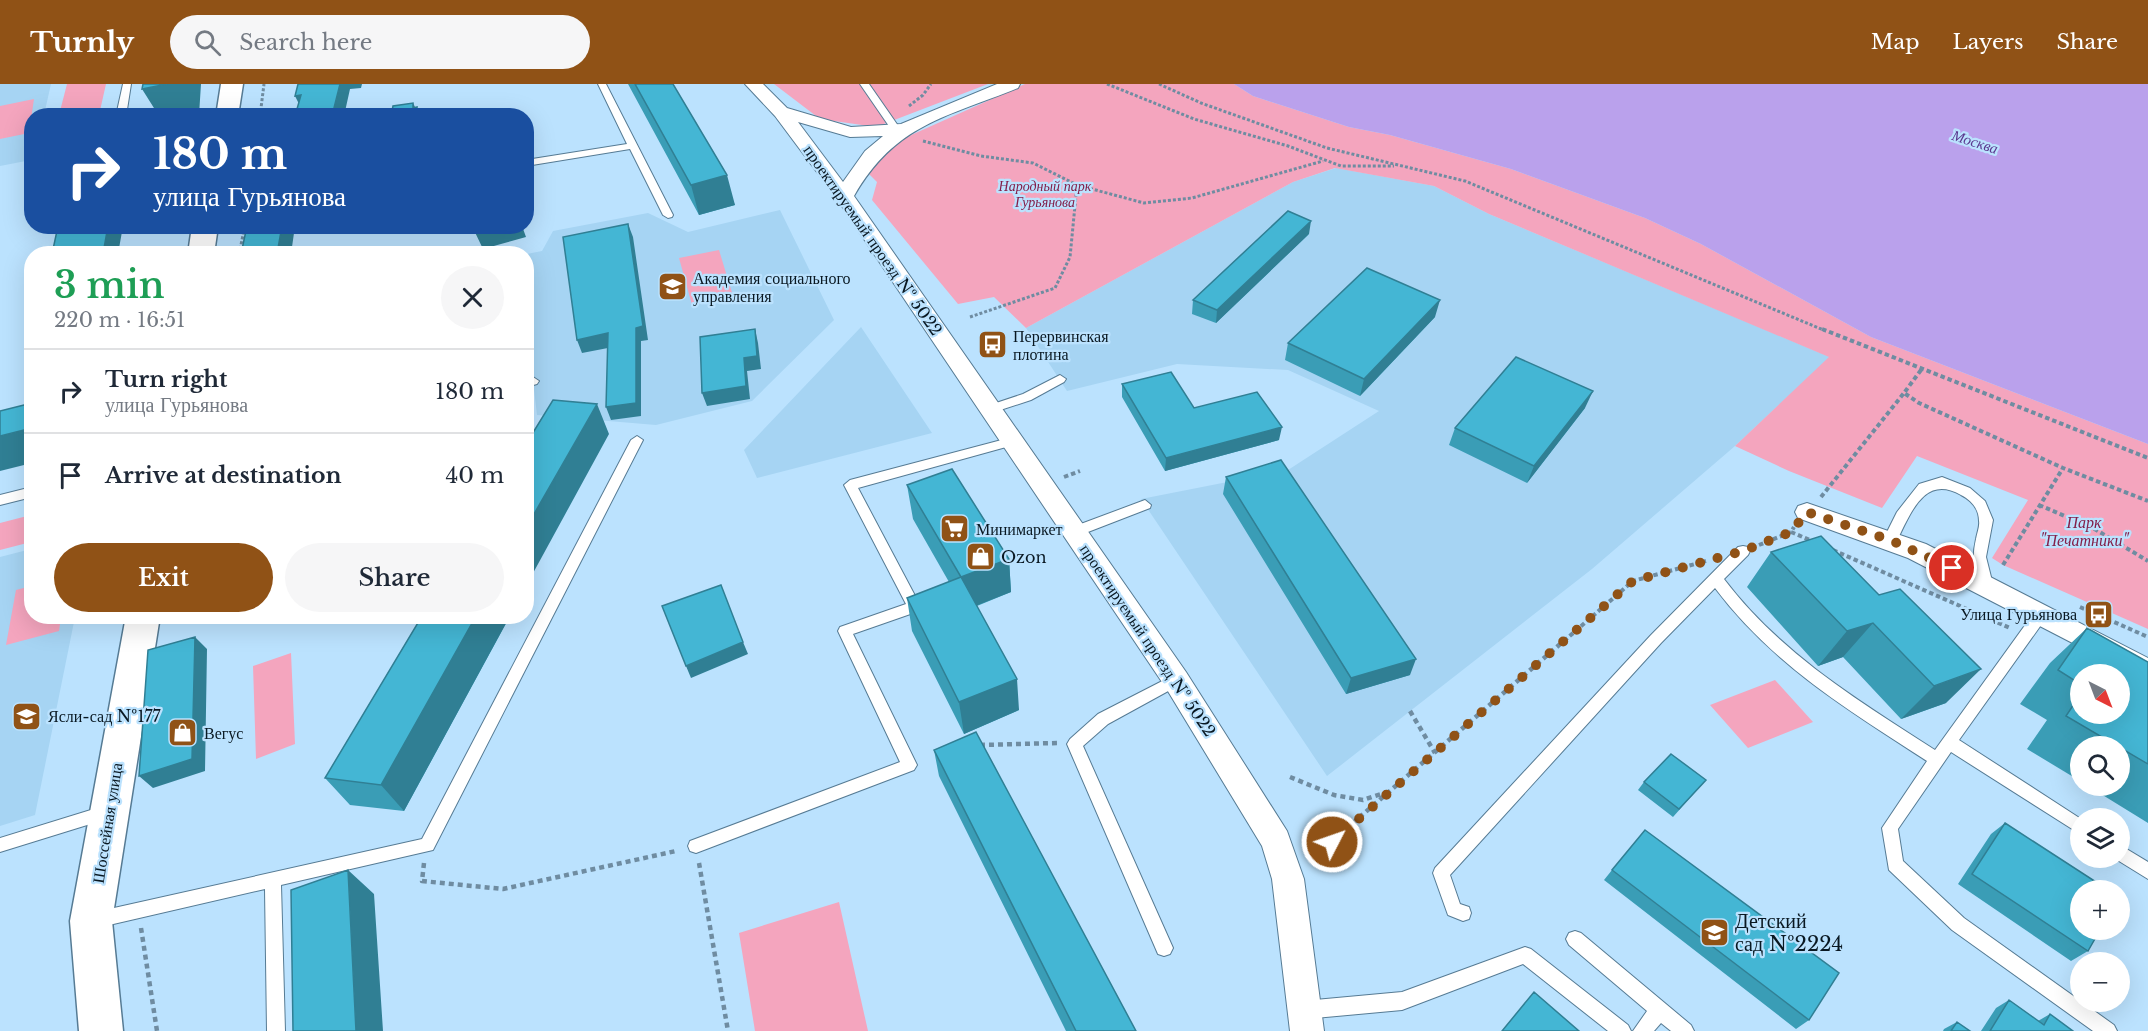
<!DOCTYPE html>
<html lang="en">
<head>
<meta charset="utf-8">
<style>
	:root { --surface:#fff; --page:#f6f6f7; --text:#1f2937; --muted:#747a83; --line:#e0e1e3; --accent:#905216 }
	body { margin:0; font-family:"Libre Baskerville",serif; background:var(--page); color:var(--text); height:100vh; display:flex; flex-direction:column; font-size:22px; white-space:nowrap }
	* { box-sizing:border-box; margin:0 }
	p { font-size:20px; color:var(--muted) }
	.icon { flex:none; width:33px; height:33px; fill:none; stroke:currentColor; stroke-width:2; stroke-linecap:round; stroke-linejoin:round }
	.map { position:relative; flex:1; overflow:hidden }
	.side { position:absolute; left:24px; top:162px; width:510px; height:378px; display:flex; flex-direction:column; background:var(--surface); border-radius:24px; box-shadow:0 6px 24px #0002 }
	.side>* { flex:none }
	.banner { position:absolute; left:24px; top:24px; width:510px; height:126px; border-radius:24px; box-shadow:0 6px 24px #0002; background:#1a4fa0; color:#fff; overflow:hidden }
	.needle { width:39px; rotate:138deg }
	.fabs { position:absolute; left:2070px; top:580px; display:grid; gap:12px }
	.fabs a { display:grid; place-items:center; width:60px; height:60px; border-radius:50%; background:var(--surface); box-shadow:0 6px 24px #0002; font-size:30px }
	.pin { position:absolute; display:grid; place-items:center; width:51px; height:51px; color:#fff; margin:-26px; border:3px solid #fff; border-radius:50%; box-shadow:0 2px 6px #0007 }
	.me { position:absolute; width:66px; margin:-33px; rotate:49deg; stroke-linejoin:round; filter:drop-shadow(0 0 4px #0008) }
	.turn { display:flex; align-items:center; gap:21px; height:126px; padding:0 30px; font-size:27px }
	.turn .icon { width:78px; height:78px; stroke-width:2.5 }
	.turn b { display:block; font-size:42px; line-height:51px }
	.round { display:grid; place-items:center; flex:none; width:63px; height:63px; border-radius:32px; background:var(--page) }
	.headline { display:flex; align-items:center; justify-content:space-between; height:102px; padding:0 30px }
	h1 { font-size:36px; font-weight:600; line-height:45px; color:#1e9e55 }
	.cta { display:flex; gap:12px; margin-top:auto; padding:12px 30px }
	.cta a { flex:1; height:69px; border-radius:36px; background:var(--accent); color:#fff; font-size:24px; font-weight:600; line-height:69px; text-align:center }
	.cta a+a { background:var(--page); color:var(--text) }
	ul { padding:0; list-style:none }
	li { display:flex; align-items:center; gap:18px; height:84px; padding:0 30px; border-top:2px solid var(--line) }
	li div { flex:1 }
	li b { display:block; font-size:22px }
	li em { font-style:normal }
	header { display:flex; align-items:center; gap:36px; box-sizing:border-box; height:84px; padding:0 30px; background:var(--accent); color:#fff }
	header strong { font-size:28px }
	nav { display:flex; gap:33px; margin-inline-start:auto; font-size:21px }
	.search { width:420px; height:54px; background:var(--page); display:flex; align-items:center; gap:15px; box-sizing:border-box; padding:0 21px; border-radius:33px; color:var(--muted); font-size:22px }
	.map>svg:first-child { display:block }
</style>
</head>
<body>
<header>
<strong>Turnly</strong>
<div class="search"><svg class="icon" aria-label="search" viewBox="0 0 24 24"><circle cx="10" cy="10" r="6"/><path d="M15 15l6 6"/></svg>Search here</div>
<nav><a>Map</a><a>Layers</a><a>Share</a></nav>
</header>
<div class="map">
<svg width="2148" height="947" viewBox="0 0 2148 947">
	<rect width="100%" height="100%" fill="#bbe2fe"/>
	<path fill="#a6d4f3" d="M 0,0 L 51,0 L 44,31 L 32,32 L 31,76 L 0,82 Z
		M 1336,84 L 1434,102 L 1489,130 L 1830,273 L 1735,362 L 1592,485 L 1327,692 L 1141,415 L 1288,386 L 1379,327 L 1288,286 L 1177,280 L 1067,307 L 1026,244 L 1293,98 Z
		M 780,126 L 834,236 L 752,317 L 656,341 L 537,331 L 533,297 L 527,276 L 527,170 L 542,167 L 553,147 L 648,129 L 688,148 Z
		M 861,243 L 932,349 L 757,394 L 744,366 Z
		M 31,465 L 32,532 L 75,533 L 35,731 L 0,742 L 0,473 Z"/>
	<path fill="#f4a5be" d="M 67,0 L 106,0 L 99,31 L 59,31 Z
		M 774,0 L 988,0 L 876,43 L 820,35 Z
		M 1025,0 L 1234,0 L 1253,12 L 1349,43 L 1390,51 L 1511,85 L 1645,134 L 1701,160 L 1871,253 L 2148,360 L 2148,545 L 2003,481 L 1992,474 L 2028,416 L 1917,372 L 1882,424 L 1789,387 L 1735,362 L 1829,273 L 1489,130 L 1434,102 L 1335,84 L 1293,98 L 1026,244 L 994,213 L 958,220 L 872,116 L 877,98 L 868,89 L 891,60 Z
		M 34,15 L 29,49 L 0,55 L 0,22 Z
		M 719,166 L 733,212 L 692,221 L 679,174 Z
		M 31,431 L 31,458 L 0,466 L 0,439 Z
		M 31,502 L 32,532 L 61,533 L 59,547 L 6,561 L 16,506 Z
		M 291,569 L 295,660 L 256,675 L 253,582 Z
		M 1775,596 L 1813,638 L 1748,664 L 1710,621 Z
		M 839,818 L 868,947 L 755,947 L 739,849 Z"/>
	<path fill="#baa1ec" d="M 1234,0 L 2148,0 L 2148,360 L 1871,253 L 1701,160 L 1645,134 L 1511,85 L 1390,51 L 1349,43 L 1253,12 Z"/>
	<g fill="none" stroke-linecap="round" stroke-linejoin="round">
		<defs>
			<path id="lane" d="M 123,0 L 131,0 L 126,32 L 116,32 Z
				M 598,0 L 606,0 L 673,131 L 672,133 L 668,134 L 663,131 L 630,65 L 526,82 L 526,76 L 627,60 Z
				M 860,0 L 869,0 L 901,46 L 899,48 L 893,48 Z
				M 1060,291 L 1066,295 L 1064,298 L 1031,316 L 991,329 L 985,325 L 987,322 L 1023,310 Z
				M 533,293 L 539,297 L 537,300 L 526,303 L 526,295 Z
				M 637,352 L 643,356 L 433,766 L 281,801 L 285,947 L 267,947 L 265,805 L 96,844 L 90,842 L 88,836 L 90,830 L 96,828 L 422,755 L 631,356 Z
				M 1013,353 L 1017,354 L 1019,357 L 1017,360 L 858,404 L 921,523 L 919,527 L 853,550 L 917,681 L 914,686 L 696,769 L 690,767 L 688,762 L 690,757 L 900,678 L 838,547 L 840,543 L 906,520 L 844,401 L 850,396 Z
				M 1942,393 L 1970,404 L 1985,417 L 1993,436 L 1986,473 L 1993,501 L 1991,505 L 1981,505 C 1973,489 1972,472 1976,455 C 1977,449 1980,442 1979,437 C 1979,425 1971,416 1961,411 C 1923,389 1910,432 1895,460 L 1890,461 L 1883,456 L 1897,428 L 1919,400 Z
				M 32,403 L 32,413 L 0,421 L 0,411 Z
				M 1145,416 L 1151,421 L 1150,424 L 1075,453 L 1068,448 L 1070,444 Z
				M 1743,462 L 1748,463 L 1750,467 L 1748,471 L 1724,495 C 1780,569 1857,616 1935,666 L 2036,526 L 2046,526 L 2048,530 L 2046,534 L 1959,656 L 2081,735 L 2080,750 L 1951,668 L 1898,745 L 1903,777 L 1964,834 L 2114,941 L 2117,947 L 2093,947 L 1952,846 L 1889,786 L 1882,744 L 1927,677 C 1849,627 1771,579 1715,504 L 1661,559 L 1450,791 L 1460,820 L 1469,823 L 1471,829 L 1469,835 L 1463,837 L 1448,831 L 1433,789 L 1435,784 L 1651,551 L 1738,463 Z
				M 1176,590 L 1181,592 L 1183,596 L 1181,600 L 1108,640 L 1083,662 L 1173,864 L 1170,870 L 1164,872 L 1158,870 L 1067,660 L 1070,655 L 1098,630 Z
				M 107,721 L 113,723 L 115,728 L 113,733 L 0,768 L 0,754 Z
				M 2120,761 L 2148,778 L 2148,795 L 2114,774 L 2120,774 Z
				M 1575,847 L 1581,849 L 1691,941 L 1694,947 L 1671,947 L 1661,939 L 1654,947 L 1633,947 L 1647,927 L 1569,861 L 1566,855 L 1569,849 Z
				M 1525,863 L 1531,865 L 1628,941 L 1631,947 L 1608,947 L 1523,880 L 1402,926 L 1304,935 L 1298,932 L 1295,926 L 1298,920 L 1304,917 L 1402,908 Z"/>
			<path id="street" d="M 745,0 L 763,0 L 787,24 L 851,43 L 901,40 L 997,0 L 1020,0 L 1018,4 C 947,33 895,40 854,112 L 1186,588 L 1287,747 L 1304,795 L 1324,947 L 1290,947 L 1272,795 L 1262,762 L 1166,604 L 837,115 L 775,32 ZM 798,38 L 850,53 L 883,52 L 865,67 L 843,98 Z
				M 1807,419 L 1926,460 L 2148,574 L 2148,598 L 1908,474 L 1798,434 L 1795,428 L 1798,422 Z"/>
			<path id="secondary" d="M 221,0 L 243,0 L 238,32 L 216,32 Z
				M 192,142 L 218,142 L 214,170 L 188,170 Z
				M 126,532 L 160,532 L 112,837 L 123,947 L 79,947 L 70,837 Z"/>
		</defs>
		<use href="#lane" stroke="#567b94" stroke-width="2"/>
		<use href="#street" stroke="#567b94" stroke-width="2"/>
		<use href="#secondary" stroke="#567b94" stroke-width="3"/>
		<path stroke="#6f8ca1" stroke-width="3" stroke-dasharray="3 2" stroke-linecap="butt" d="M 1107,0 L 1194,35 L 1288,62 L 1341,82 L 1394,82
			M 1159,0 L 1201,19 L 1327,64 L 1465,97 L 1826,247
			M 909,22 L 923,11 L 931,0
			M 260,32 L 264,0
			M 923,57 L 981,72 L 1033,79 L 1077,101 L 1144,119 L 1192,114 L 1323,77
			M 239,170 L 245,142
			M 970,233 L 1055,204 L 1070,173 L 1077,101"/>
		<path stroke="#6f8ca1" stroke-width="4" stroke-dasharray="4.5 3" stroke-linecap="butt" d="M 1822,245 L 2148,374
			M 1921,286 L 1904,309 L 1919,319 L 2063,384 L 2148,417
			M 1064,393 L 1080,387
			M 1821,413 L 1904,309
			M 2039,421 L 2093,444 L 2148,477
			M 1791,448 L 1812,457
			M 1759,461 L 1791,448 L 1794,443
			M 1833,466 L 2010,544
			M 2003,481 L 2063,384
			M 2080,523 L 2148,553
			M 1564,557 L 1633,497 L 1706,477"/>
		<path stroke="#6f8ca1" stroke-width="4.5" stroke-dasharray="5 4" stroke-linecap="butt" d="M 1410,627 L 1435,669
			M 980,661 L 1057,659
			M 1290,693 L 1334,711 L 1363,716 L 1387,708
			M 1332,757 L 1566,555
			M 1308,767 L 1336,776
			M 424,779 L 422,797 L 503,805 L 676,767
			M 699,779 L 728,947
			M 141,844 L 157,947"/>
		<use href="#lane" fill="#fff" fill-rule="evenodd"/>
		<use href="#street" fill="#fff" fill-rule="evenodd"/>
		<use href="#secondary" fill="#fff" fill-rule="evenodd"/>
	</g>
	<path fill="#3a9db6" fill-rule="evenodd" d="M 628,0 L 673,0 L 735,121 L 699,131 Z
		M 1309,150 L 1216,239 L 1192,230 L 1193,216 Z
		M 1435,233 L 1360,312 L 1285,276 L 1288,259 Z
		M 1122,300 L 1194,324 L 1279,356 L 1165,387 L 1122,313 Z
		M 1585,324 L 1527,399 L 1449,361 L 1455,344 Z
		M 1226,393 L 1410,591 L 1346,610 L 1223,410 Z
		M 907,401 L 1009,475 L 1011,508 L 977,522 L 1019,626 L 964,650 L 912,547 L 907,514 L 949,498 L 913,435 Z
		M 1771,468 L 1879,511 L 1946,619 L 1901,635 L 1843,573 L 1818,582 L 1747,503 Z
		M 422,532 L 510,532 L 404,727 L 350,721 L 325,694 Z
		M 2087,544 L 2148,578 L 2148,739 L 2088,702 L 2120,702 L 2120,663 L 2080,663 L 2080,697 L 2027,665 L 2047,636 L 2020,620 L 2050,579 ZM 2080,591 L 2120,630 L 2080,630 Z
		M 934,666 L 1136,947 L 1066,947 L 939,692 Z
		M 1706,696 L 1673,733 L 1638,706 L 1644,698 Z
		M 2005,739 L 2088,867 L 2071,877 L 1958,800 L 1991,750 Z
		M 1612,786 L 1809,936 L 1796,945 L 1604,796 Z
		M 2009,916 L 2038,937 L 2050,930 L 2073,947 L 1981,947 L 1996,924 Z
		M 1957,938 L 1970,947 L 1943,947 L 1944,945 Z"/>
	<path fill="#307f94" d="M 167,0 L 201,0 L 199,31 L 159,32 L 142,5 Z
		M 340,0 L 362,0 L 361,4 L 350,5 L 344,32 L 332,32 Z
		M 301,11 L 303,28 L 295,12 Z
		M 413,19 L 417,27 L 417,23 L 421,32 L 416,32 L 413,24 Z
		M 727,91 L 735,121 L 699,131 L 691,101 Z
		M 1311,137 L 1309,150 L 1216,239 L 1217,226 Z
		M 628,140 L 633,153 L 648,256 L 641,257 L 641,332 L 611,336 L 606,323 Z
		M 108,142 L 123,142 L 118,170 L 103,170 Z
		M 282,142 L 295,142 L 291,170 L 277,170 Z
		M 353,142 L 386,142 L 356,147 Z
		M 472,142 L 522,142 L 526,153 L 483,165 Z
		M 1440,216 L 1435,233 L 1360,312 L 1364,295 Z
		M 755,245 L 758,259 L 761,285 L 747,287 L 750,315 L 707,322 L 702,309 L 744,274 Z
		M 608,249 L 613,263 L 582,269 L 577,256 Z
		M 1593,307 L 1585,324 L 1527,399 L 1534,382 Z
		M 597,320 L 609,350 L 526,502 L 526,444 Z
		M 1282,343 L 1279,356 L 1165,387 L 1166,374 Z
		M 32,344 L 32,379 L 0,387 L 0,352 Z
		M 1009,475 L 1011,508 L 965,526 L 961,493 Z
		M 476,532 L 510,532 L 404,727 L 381,701 Z
		M 1873,539 L 1843,573 L 1818,582 L 1847,547 Z
		M 195,553 L 207,565 L 205,687 L 153,704 L 139,692 Z
		M 743,558 L 748,570 L 691,594 L 686,582 Z
		M 1416,575 L 1410,591 L 1346,610 L 1351,594 Z
		M 1981,585 L 1946,619 L 1901,635 L 1934,602 Z
		M 1017,595 L 1019,626 L 964,650 L 959,618 Z
		M 348,786 L 374,810 L 383,947 L 356,947 Z"/>
	<path fill="#44b6d4" stroke="#307f94" stroke-width="1.5" d="M 143,0 L 167,0 L 142,5 Z
		M 298,0 L 340,0 L 332,32 L 295,32 L 301,11 L 295,12 Z
		M 635,0 L 673,0 L 727,91 L 691,101 Z
		M 413,19 L 413,24 L 417,23 L 416,32 L 377,32 L 377,28 L 392,27 L 393,22 Z
		M 1288,127 L 1311,137 L 1217,226 L 1193,216 Z
		M 628,140 L 643,242 L 636,244 L 636,319 L 606,323 L 608,249 L 577,256 L 563,153 Z
		M 58,142 L 108,142 L 103,170 L 52,170 Z
		M 247,142 L 282,142 L 277,170 L 241,170 Z
		M 1367,184 L 1440,216 L 1364,295 L 1288,259 Z
		M 755,245 L 757,272 L 744,274 L 746,302 L 702,309 L 700,253 Z
		M 1516,273 L 1593,307 L 1534,382 L 1455,344 Z
		M 1171,288 L 1194,324 L 1257,308 L 1282,343 L 1166,374 L 1122,300 Z
		M 553,316 L 597,320 L 526,444 L 526,360 Z
		M 32,319 L 32,344 L 0,352 L 0,327 Z
		M 1281,376 L 1416,575 L 1351,594 L 1226,393 Z
		M 952,385 L 1009,475 L 961,493 L 907,401 Z
		M 1821,452 L 1879,511 L 1900,505 L 1981,585 L 1934,602 L 1873,539 L 1847,547 L 1771,468 Z
		M 961,493 L 1017,595 L 959,618 L 907,514 Z
		M 721,501 L 743,558 L 686,582 L 662,522 Z
		M 422,532 L 476,532 L 381,701 L 325,694 Z
		M 2087,544 L 2148,578 L 2148,680 L 2066,632 L 2080,611 L 2080,630 L 2120,630 L 2120,591 L 2080,591 L 2080,600 L 2058,586 Z
		M 195,553 L 192,675 L 139,692 L 148,566 Z
		M 976,648 L 1136,947 L 1076,947 L 934,666 Z
		M 1671,670 L 1706,696 L 1679,725 L 1644,698 Z
		M 2005,739 L 2110,807 L 2080,807 L 2080,846 L 2100,846 L 2088,867 L 1972,790 Z
		M 1645,746 L 1839,889 L 1809,936 L 1612,786 Z
		M 348,786 L 356,947 L 293,947 L 291,806 Z
		M 1534,908 L 1579,947 L 1502,947 Z
		M 2009,916 L 2044,941 L 2050,930 L 2073,947 L 1990,947 Z
		M 1957,938 L 1970,947 L 1951,947 Z"/>
	<g fill="none" stroke-linecap="round" stroke-linejoin="round">
		<path stroke="#905216" stroke-width="10" stroke-dasharray="0 18" d="M 1332,758 L 1633,497 L 1743,467 L 1791,448 L 1807,428 L 1890,456 L 1952,484"/>
	</g>
	<defs>
		<symbol id="university-square" viewBox="-11 -11 22 22"><rect x="-9" y="-9" width="18" height="18" rx="4" fill="#905216" stroke="#bbe2fe"/><path d="M0-5L7-2L0 1L-7-2ZM-4 1L0 2.5L4 1V4Q0 6-4 4Z" fill="#fff"/></symbol>
		<symbol id="bus-square" viewBox="-11 -11 22 22"><rect x="-9" y="-9" width="18" height="18" rx="4" fill="#905216" stroke="#bbe2fe"/><path d="M-5-6H5V4H4V6H2V4H-2V6H-4V4H-5ZM-3.5-4V0h7V-4ZM-3.5 1.2v1.5H-2V1.2ZM2 1.2v1.5H3.5V1.2Z" fill="#fff"/></symbol>
		<symbol id="supermarket-square" viewBox="-11 -11 22 22"><rect x="-9" y="-9" width="18" height="18" rx="4" fill="#905216" stroke="#bbe2fe"/><path d="M-6-5.5h2.5l.6 2H6L4.5 2H-2.5L-4.4-4H-6ZM-1.5 3.2a1.3 1.3 0 1 0 .1 0ZM3 3.2a1.3 1.3 0 1 0 .1 0Z" fill="#fff"/></symbol>
		<symbol id="shop-square" viewBox="-11 -11 22 22"><rect x="-9" y="-9" width="18" height="18" rx="4" fill="#905216" stroke="#bbe2fe"/><path d="M-5-2.5h2.3a2.7 3.5 0 0 1 5.4 0H5L5.5 6h-11ZM-1.5-2.5h3a1.5 2.3 0 0 0-3 0Z" fill="#fff"/></symbol>
		<symbol id="school-square" viewBox="-11 -11 22 22"><rect x="-9" y="-9" width="18" height="18" rx="4" fill="#905216" stroke="#bbe2fe"/><path d="M0-5L7-2L0 1L-7-2ZM-4 1L0 2.5L4 1V4Q0 6-4 4Z" fill="#fff"/></symbol>
	</defs>
	<g fill-rule="evenodd">
		<use href="#university-square" x="656" y="186" width="33" height="33"/>
		<use href="#bus-square" x="976" y="244" width="33" height="33"/>
		<use href="#supermarket-square" x="938" y="428" width="33" height="33"/>
		<use href="#shop-square" x="964" y="456" width="33" height="33"/>
		<use href="#bus-square" x="2082" y="514" width="33" height="33"/>
		<use href="#school-square" x="10" y="616" width="33" height="33"/>
		<use href="#shop-square" x="166" y="632" width="33" height="33"/>
		<use href="#school-square" x="1698" y="832" width="33" height="33"/>
	</g>
	<g text-anchor="middle" stroke-width="4.5" stroke-linejoin="round" paint-order="stroke">
		<g font-size="14" font-style="italic" fill="#831f4a" stroke="#bbe2fe">
			<text x="1045" y="107">Народный парк<tspan x="1045" dy="16">Гурьянова</tspan></text>
		</g>
		<g font-size="15" font-style="italic" fill="#5a378e" stroke="#bbe2fe">
			<text transform="translate(1975 58) rotate(18)" y="5">Москва</text>
		</g>
		<g font-size="16" fill="#091822" stroke="#bbe2fe">
			<text transform="translate(873 156) rotate(55)" y="6">проектируемый проезд № 5022</text>
			<text transform="translate(1148 556) rotate(56)" y="6">проектируемый проезд № 5022</text>
			<text transform="translate(107 739) rotate(-81)" y="6">Шоссейная улица</text>
		</g>
		<g font-size="16" fill="#091822" stroke="#bbe2fe" text-anchor="start">
			<text x="693" y="200">Академия социального<tspan x="693" dy="18">управления</tspan></text>
			<text x="1013" y="258">Перервинская<tspan x="1013" dy="18">плотина</tspan></text>
			<text x="976" y="451">Минимаркет</text>
			<text x="1001" y="479">Ozon</text>
			<text x="2077" y="536" text-anchor="end">Улица Гурьянова</text>
			<text x="48" y="638">Ясли-сад №177</text>
			<text x="204" y="655">Вегус</text>
		</g>
		<g font-size="16" font-style="italic" fill="#831f4a" stroke="#bbe2fe">
			<text x="2084" y="444">Парк<tspan x="2084" dy="18">"Печатники"</tspan></text>
		</g>
		<g font-size="20" fill="#091822" stroke="#bbe2fe" text-anchor="start">
			<text x="1735" y="844">Детский<tspan x="1735" dy="23">сад №2224</tspan></text>
		</g>
	</g>
</svg>
<div class="fabs">
<a><svg class="needle" viewBox="-14 -14 28 28"><path d="M0-13l5 13h-10z" fill="#e53935"/><path d="M0 13l5-13h-10z" fill="#747a83"/></svg></a>
<a><svg class="icon" aria-label="search" viewBox="0 0 24 24"><circle cx="10" cy="10" r="6"/><path d="M15 15l6 6"/></svg></a>
<a><svg class="icon" aria-label="layers" viewBox="0 0 24 24"><path d="M12 4l9 5-9 5-9-5zM3 14l9 5 9-5"/></svg></a>
<a>+</a>
<a>−</a>
</div>
<div class="pin" style="left:1952px;top:484px;background:#d93025"><svg class="icon" aria-label="arrive" viewBox="0 0 24 24"><path d="M6 21V4h12l-3 4 3 4H6"/></svg></div>
<svg class="me" style="left:1332px;top:758px" viewBox="-20 -20 40 40"><circle r="17" fill="#905216" stroke="#fff" stroke-width="3"/><path d="M0-11L8 9 0 5-8 9z" fill="#fff"/></svg>
<div class="banner">
<div class="turn"><svg class="icon" aria-label="right" viewBox="0 0 24 24"><path d="M7 20v-9h11M14 6l5 5-5 5"/></svg><div><b>180 m</b>улица Гурьянова</div></div>
</div>
<section class="side">
<div class="headline"><div><h1>3 min</h1><p>220 m · 16:51</p></div><a class="round"><svg class="icon" aria-label="close" viewBox="0 0 24 24"><path d="M6 6l12 12M18 6L6 18"/></svg></a></div>
<ul>
<li><svg class="icon" aria-label="right" viewBox="0 0 24 24"><path d="M7 20v-9h11M14 6l5 5-5 5"/></svg><div><b>Turn right</b><p>улица Гурьянова</p></div><em>180 m</em></li>
<li><svg class="icon" aria-label="arrive" viewBox="0 0 24 24"><path d="M6 21V4h12l-3 4 3 4H6"/></svg><div><b>Arrive at destination</b></div><em>40 m</em></li>
</ul>
<div class="cta"><a>Exit</a><a>Share</a></div>
</section>
</div>
</body>
</html>
